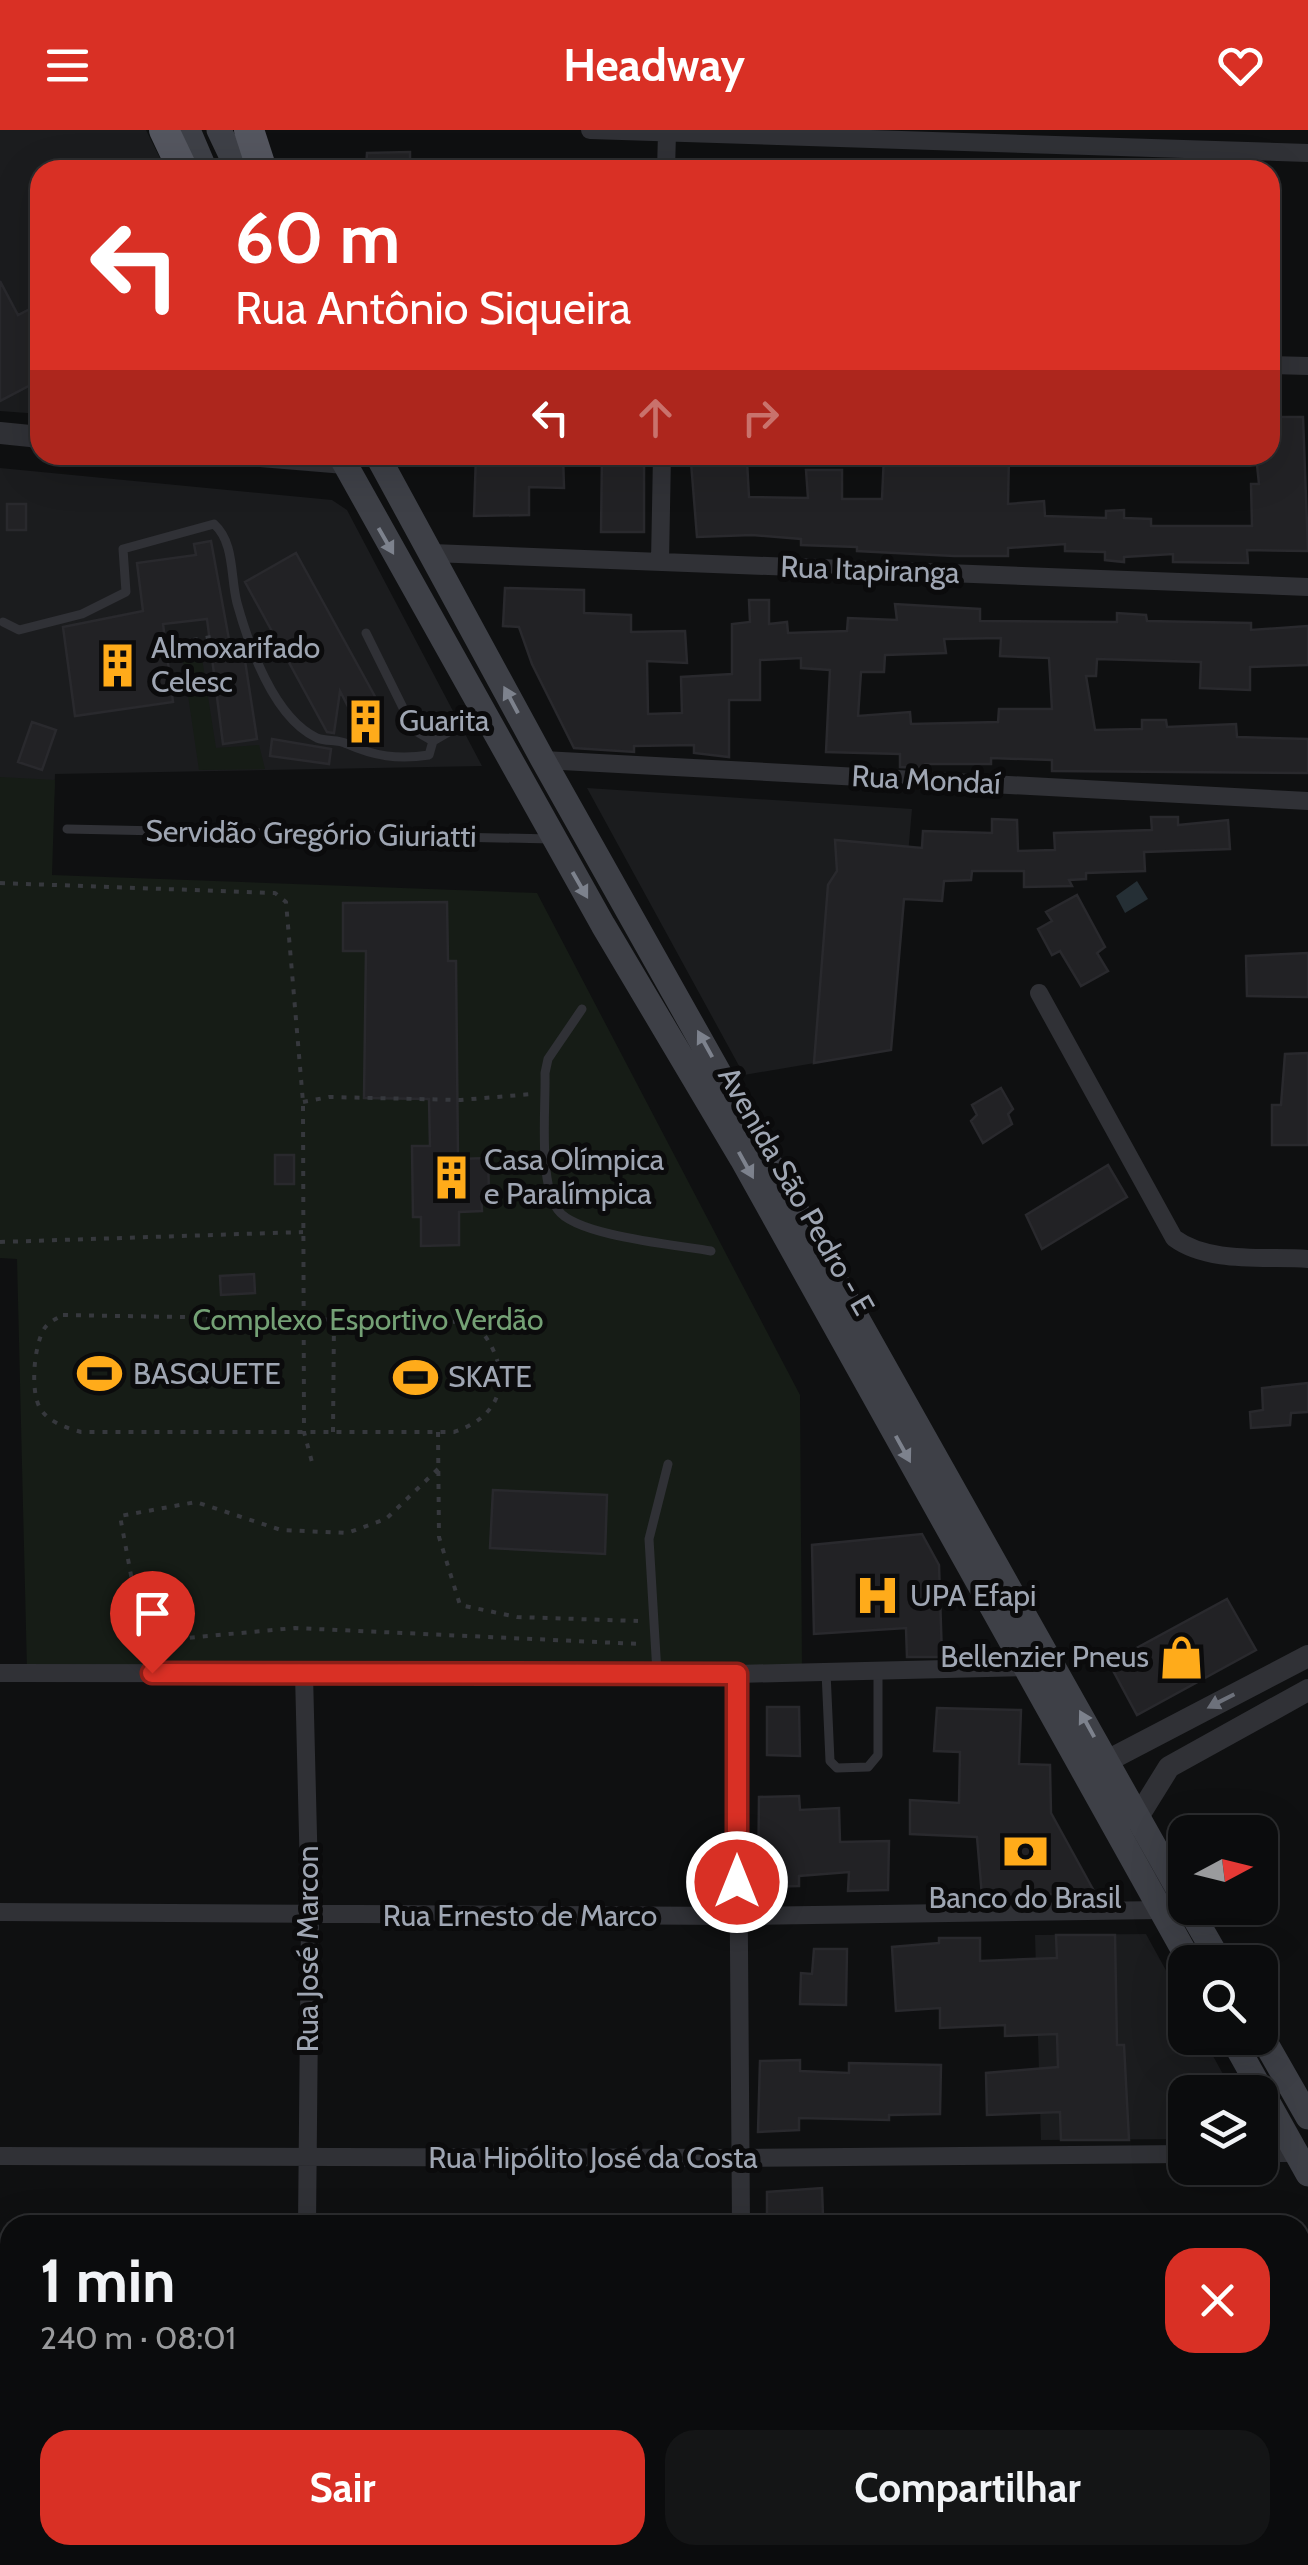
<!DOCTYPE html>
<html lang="pt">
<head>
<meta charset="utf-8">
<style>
	:root { --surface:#0b0c0d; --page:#141516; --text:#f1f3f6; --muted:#9a9b9d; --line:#2b2c2e; --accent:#d93025 }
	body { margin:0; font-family:Cabin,sans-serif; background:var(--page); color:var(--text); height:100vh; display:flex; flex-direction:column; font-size:38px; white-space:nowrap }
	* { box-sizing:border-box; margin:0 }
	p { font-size:32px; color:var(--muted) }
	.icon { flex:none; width:55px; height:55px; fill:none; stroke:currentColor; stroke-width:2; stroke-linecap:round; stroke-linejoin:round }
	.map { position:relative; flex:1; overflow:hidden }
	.drawer { position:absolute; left:0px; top:2085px; width:1310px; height:350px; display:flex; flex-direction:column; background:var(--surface); border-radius:30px 30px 0 0; box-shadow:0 10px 40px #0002,0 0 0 2px var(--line) }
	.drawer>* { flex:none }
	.banner { position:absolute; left:30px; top:30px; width:1250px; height:305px; border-radius:30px; box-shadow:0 10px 40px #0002,0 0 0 2px var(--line); background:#d93025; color:#fff; overflow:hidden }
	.needle { width:65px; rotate:83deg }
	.buttons { position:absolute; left:1168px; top:1685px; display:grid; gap:20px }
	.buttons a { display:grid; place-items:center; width:110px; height:110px; border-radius:20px; background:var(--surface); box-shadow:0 10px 40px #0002,0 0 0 2px var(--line); font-size:50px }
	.pin { position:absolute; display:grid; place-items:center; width:85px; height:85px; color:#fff; margin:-102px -42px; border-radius:50% 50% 50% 0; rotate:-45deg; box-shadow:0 0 10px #0007 }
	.pin .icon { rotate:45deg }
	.me { position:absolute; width:110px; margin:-55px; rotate:0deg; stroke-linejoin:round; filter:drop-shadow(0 0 8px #0008) }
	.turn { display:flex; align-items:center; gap:35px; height:210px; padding:0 40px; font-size:45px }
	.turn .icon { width:130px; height:130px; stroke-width:2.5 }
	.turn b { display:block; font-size:70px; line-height:85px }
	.lanes { display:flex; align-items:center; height:95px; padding:0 40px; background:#0003; justify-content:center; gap:50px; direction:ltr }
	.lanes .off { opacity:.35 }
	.round { display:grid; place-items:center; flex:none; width:105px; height:105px; border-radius:30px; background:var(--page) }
	.overview { display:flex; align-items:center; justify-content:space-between; height:170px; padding:0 40px }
	h1 { font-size:60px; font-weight:700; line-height:75px }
	.action { display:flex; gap:20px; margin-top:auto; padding:20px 40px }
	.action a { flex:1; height:115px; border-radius:30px; background:var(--accent); color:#fff; font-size:40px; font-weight:700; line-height:115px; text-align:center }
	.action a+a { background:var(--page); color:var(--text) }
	header { display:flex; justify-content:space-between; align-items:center; height:130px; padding:0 40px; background:var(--accent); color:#fff; font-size:45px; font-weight:700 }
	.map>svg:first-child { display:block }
</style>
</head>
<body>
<header><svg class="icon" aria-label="menu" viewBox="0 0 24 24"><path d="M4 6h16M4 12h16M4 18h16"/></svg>Headway<svg class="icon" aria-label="heart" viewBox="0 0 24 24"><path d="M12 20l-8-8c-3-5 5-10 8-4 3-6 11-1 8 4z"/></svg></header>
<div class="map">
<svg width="1308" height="2435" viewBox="0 0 1308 2435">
	<rect width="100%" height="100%" fill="#0f1011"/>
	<path fill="#1b1c1e" d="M 0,0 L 146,0 L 166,40 L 40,40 L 40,284 L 0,281 Z
		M 0,338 L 332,370 L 347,380 L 482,636 L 55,644 L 51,745 L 0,744 Z
		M 587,658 L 912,679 L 891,920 L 744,945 Z
		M 1146,1804 L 1185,1875 L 1185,1908 L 1203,1908 L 1233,1962 L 1185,1962 L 1185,2009 L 1041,2010 L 1035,1805 Z"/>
	<path fill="#161c16" d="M 201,522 L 216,618 L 259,615 L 265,639 L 199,640 L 182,524 Z
		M 0,647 L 55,650 L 52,745 L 537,763 L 800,1265 L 802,1538 L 27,1540 L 17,1129 L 0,1128 Z
		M 760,2425 L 858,2425 L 858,2431 L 760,2433 Z"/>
	<path fill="#252f35" d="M 1137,751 L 1148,769 L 1125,783 L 1116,766 Z"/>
	<path fill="#222225" stroke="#29292d" stroke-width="2.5" fill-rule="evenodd" d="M 410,22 L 410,40 L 366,40 L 367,23 Z
		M 0,151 L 18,185 L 40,174 L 40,250 L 0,271 Z
		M 1276,287 L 1303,287 L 1308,421 L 1247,420 L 1248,433 L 1173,432 L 1173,424 L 1124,427 L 1124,432 L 1105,430 L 1105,422 L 1065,421 L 1065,414 L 1008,418 L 1008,426 L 954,426 L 857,421 L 857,417 L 801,415 L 801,409 L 752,405 L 697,407 L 691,332 L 747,331 L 749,367 L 808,368 L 806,340 L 842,340 L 842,369 L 882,369 L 884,325 L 1009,325 L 1008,374 L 1044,371 L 1045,386 L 1106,388 L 1106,381 L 1124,380 L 1124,388 L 1151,389 L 1151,396 L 1252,396 L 1251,354 L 1259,354 L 1256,325 L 1270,325 Z
		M 476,325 L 563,325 L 564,358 L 529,357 L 529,385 L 474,386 Z
		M 602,326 L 644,326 L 644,402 L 601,402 Z
		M 7,374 L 26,374 L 26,400 L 7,400 Z
		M 211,411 L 232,526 L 244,524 L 257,609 L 223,614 L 207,489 L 163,494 L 173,572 L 75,586 L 63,497 L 143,481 L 137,433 L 196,425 L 194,414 Z
		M 296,423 L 378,572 L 368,577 L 380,597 L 360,600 L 340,561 L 334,603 L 327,602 L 245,452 Z
		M 505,458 L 584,460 L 584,483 L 631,485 L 631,502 L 685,501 L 687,533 L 647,531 L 648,584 L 682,583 L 681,547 L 732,544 L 732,494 L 750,492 L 749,470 L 769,470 L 769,494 L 787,492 L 788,503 L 847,501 L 848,488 L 897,490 L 895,474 L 980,479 L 980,491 L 1117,492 L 1117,483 L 1146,485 L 1147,491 L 1251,493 L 1251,500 L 1308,496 L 1308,535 L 1250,537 L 1250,560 L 1200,558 L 1201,532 L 1097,529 L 1096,546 L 1086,546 L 1095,600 L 1142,599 L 1142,590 L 1166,590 L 1167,597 L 1236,594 L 1237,607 L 1308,609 L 1308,643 L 1052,641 L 1052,630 L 991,628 L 991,634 L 925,634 L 922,638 L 900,637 L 900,624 L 826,622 L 830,540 L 801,538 L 801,528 L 760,530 L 760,570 L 729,570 L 729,627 L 694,623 L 694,615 L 634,616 L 634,622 L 574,618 L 532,534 L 519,497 L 503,496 ZM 1001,508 L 1000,526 L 1049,528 L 1052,579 L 999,579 L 998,592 L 911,594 L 910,582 L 858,586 L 861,542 L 884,542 L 885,525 L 946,523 L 944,509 Z
		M 32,592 L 56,600 L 42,640 L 18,632 Z
		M 272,609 L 331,619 L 329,634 L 270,626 Z
		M 1151,687 L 1178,687 L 1178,695 L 1228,690 L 1230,719 L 1144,722 L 1145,741 L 1086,743 L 1086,749 L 1069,750 L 1072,756 L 1024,757 L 1024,741 L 972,741 L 971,750 L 944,751 L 942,771 L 904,769 L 891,920 L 814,933 L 828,755 L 837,741 L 835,710 L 922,718 L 923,701 L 992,703 L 992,689 L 1017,690 L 1018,721 L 1055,720 L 1054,703 L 1152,700 Z
		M 1077,765 L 1105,817 L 1097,823 L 1108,841 L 1081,856 L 1060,821 L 1052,825 L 1038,799 L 1052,791 L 1046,782 Z
		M 447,772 L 448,831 L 456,831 L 458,1029 L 488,1028 L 489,1064 L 481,1064 L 482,1081 L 459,1082 L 459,1115 L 421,1116 L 421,1087 L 413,1087 L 412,1016 L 430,1016 L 429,969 L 364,968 L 366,821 L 343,821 L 343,773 Z
		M 1308,823 L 1308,867 L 1247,866 L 1246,826 Z
		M 1308,923 L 1308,1015 L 1272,1015 L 1272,975 L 1281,975 L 1285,924 Z
		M 1001,958 L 1013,979 L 1008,984 L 1012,994 L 983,1013 L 971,991 L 977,985 L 972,975 Z
		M 275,1025 L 294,1025 L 294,1054 L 275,1054 Z
		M 1108,1035 L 1127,1067 L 1042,1119 L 1026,1085 Z
		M 254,1144 L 255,1163 L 221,1165 L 220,1146 Z
		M 1308,1253 L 1308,1282 L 1291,1283 L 1290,1295 L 1251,1298 L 1250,1282 L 1263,1280 L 1262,1258 Z
		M 493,1360 L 607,1365 L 605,1424 L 490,1418 Z
		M 922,1404 L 939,1435 L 942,1527 L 907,1527 L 906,1498 L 814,1504 L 812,1415 Z
		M 1227,1469 L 1256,1520 L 1137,1585 L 1109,1533 Z
		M 767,1577 L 799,1577 L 800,1626 L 767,1625 Z
		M 937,1578 L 1021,1580 L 1019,1634 L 1050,1635 L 1051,1683 L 1095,1763 L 982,1766 L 977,1707 L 910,1704 L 910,1670 L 959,1673 L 960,1622 L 934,1621 Z
		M 799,1666 L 800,1680 L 839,1678 L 840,1712 L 889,1711 L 888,1760 L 848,1761 L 849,1742 L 799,1746 L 799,1756 L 758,1757 L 759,1667 Z
		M 1056,1805 L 1115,1805 L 1117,1915 L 1124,1915 L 1129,2010 L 1061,2010 L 1060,1982 L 987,1985 L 986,1943 L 1058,1937 L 1057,1904 L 1005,1906 L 1005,1895 L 940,1898 L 940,1878 L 896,1881 L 892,1817 L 939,1813 L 939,1808 L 980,1808 L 980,1831 L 1057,1828 Z
		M 814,1819 L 847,1819 L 846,1875 L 800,1874 L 801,1843 L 812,1844 Z
		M 800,1930 L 800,1941 L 849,1943 L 849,1933 L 941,1935 L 940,1984 L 889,1985 L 889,1990 L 799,1988 L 799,2000 L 758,2002 L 760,1931 Z
		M 822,2058 L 823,2087 L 767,2089 L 767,2062 Z"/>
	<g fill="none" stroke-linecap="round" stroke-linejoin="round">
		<path stroke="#36383d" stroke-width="4" stroke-dasharray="5 8" stroke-linecap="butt" d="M 180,512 L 211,507
			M 0,753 L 275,763 L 286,772 L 303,972 L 304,1302 L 313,1336
			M 303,972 L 329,967 L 461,970 L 532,964
			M 0,1112 L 303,1102
			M 63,1185 L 474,1192 C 511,1232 512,1283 454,1302 L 81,1302 C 67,1298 48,1292 40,1278 C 30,1261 34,1216 44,1199 C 48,1192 56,1189 63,1185 Z
			M 333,1302 L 334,1189
			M 438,1302 L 439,1407 L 460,1475 L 517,1487 L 638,1491
			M 438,1339 L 386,1389 L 347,1403 L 281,1400 L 196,1372 L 120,1386 L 136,1472 L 164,1510 L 295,1498 L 640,1514"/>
		<path stroke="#303136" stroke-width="9" d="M 3,492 L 19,500 L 82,484 L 126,462 L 123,419 L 214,394 C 235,413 230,446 237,473 C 249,516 274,588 317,608 C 327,612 338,609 347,614 C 374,626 398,630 429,625 L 433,611 L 464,593
			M 366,503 L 414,600 L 433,611
			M 67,699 L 552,709
			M 582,879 L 548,929 L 545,943 C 546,977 538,1053 558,1080 C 576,1106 678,1115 711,1121
			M 826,1542 L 830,1631 L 837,1638 L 868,1637 L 878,1625 L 878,1541
			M 657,1543 L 649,1409 L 668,1334"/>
		<path stroke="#303136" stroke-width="18" d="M 590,0 L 1308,23
			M 666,40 L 667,3
			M 1270,235 L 1308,236
			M 432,423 L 1308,457
			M 660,432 L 662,325
			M 543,630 L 1308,671
			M 1039,863 L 1174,1108 C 1209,1134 1266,1126 1308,1129
			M 0,1543 L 737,1544 L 1026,1537
			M 304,1544 L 310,1786 L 307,2095
			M 737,1544 L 741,2095
			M 0,1782 L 737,1786 L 1161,1780
			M 1260,2023 L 1296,2023
			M 0,2026 L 740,2028 L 1185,2024
			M 0,2298 L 10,2298
			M 742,2425 L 742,2435
			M 80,2435 L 81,2425
			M 303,2435 L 303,2425
			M 519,2435 L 519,2425"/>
		<path stroke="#303136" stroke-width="22" d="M 0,303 L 40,307
			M 247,325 L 345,333
			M 1107,1631 L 1308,1526
			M 1138,1687 L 1169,1637 L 1308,1560"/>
		<path stroke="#3e4047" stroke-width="25" d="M 188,0 L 205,40
			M 219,0 L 238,40
			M 340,325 L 603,795 L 742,1029 L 1190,1832
			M 377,325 L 543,630 L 1185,1771
			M 1189,1778 L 1220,1832
			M 1260,1903 L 1308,1987
			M 1232,1908 L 1308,2044"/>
		<path stroke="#54565f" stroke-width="30" d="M 164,0 L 183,40
			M 249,0 L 262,40"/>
	</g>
	<defs><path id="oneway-solid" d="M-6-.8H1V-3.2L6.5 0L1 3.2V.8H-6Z" transform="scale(2.5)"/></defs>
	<g fill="#7d828d">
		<use href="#oneway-solid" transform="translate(386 411) rotate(60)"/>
		<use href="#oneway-solid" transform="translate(511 570) rotate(-118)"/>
		<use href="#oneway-solid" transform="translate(580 755) rotate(60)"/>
		<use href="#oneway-solid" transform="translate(705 914) rotate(-119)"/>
		<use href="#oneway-solid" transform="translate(746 1035) rotate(61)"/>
		<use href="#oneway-solid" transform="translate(903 1319) rotate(61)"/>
		<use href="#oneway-solid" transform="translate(1087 1594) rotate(-119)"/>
	</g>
	<use fill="#6d717b" href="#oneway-solid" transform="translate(1221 1571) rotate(153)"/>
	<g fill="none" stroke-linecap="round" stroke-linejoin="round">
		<defs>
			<path id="route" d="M 152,1543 L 737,1544 L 737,1752"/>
		</defs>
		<use href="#route" stroke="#8d1f18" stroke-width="25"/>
		<use href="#route" stroke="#d93025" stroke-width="18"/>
	</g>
	<defs>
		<symbol id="building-bare" viewBox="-9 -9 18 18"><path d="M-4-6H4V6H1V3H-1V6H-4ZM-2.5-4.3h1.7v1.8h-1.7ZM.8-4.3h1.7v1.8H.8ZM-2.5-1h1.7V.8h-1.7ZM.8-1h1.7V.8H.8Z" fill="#ffab1a" stroke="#0b0b0c" stroke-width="2.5" paint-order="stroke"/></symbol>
		<symbol id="stadium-bare" viewBox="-9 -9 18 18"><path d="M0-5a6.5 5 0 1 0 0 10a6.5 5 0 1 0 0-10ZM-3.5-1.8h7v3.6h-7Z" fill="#ffab1a" stroke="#0b0b0c" stroke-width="2.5" paint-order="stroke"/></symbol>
		<symbol id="hospital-bare" viewBox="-9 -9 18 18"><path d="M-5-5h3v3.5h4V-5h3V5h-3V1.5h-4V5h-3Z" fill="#ffab1a" stroke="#0b0b0c" stroke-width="2.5" paint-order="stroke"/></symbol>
		<symbol id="shop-bare" viewBox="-9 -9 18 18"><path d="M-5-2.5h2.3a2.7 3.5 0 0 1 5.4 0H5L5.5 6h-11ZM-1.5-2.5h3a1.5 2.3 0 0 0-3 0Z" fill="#ffab1a" stroke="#0b0b0c" stroke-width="2.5" paint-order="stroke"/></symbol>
		<symbol id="bank-bare" viewBox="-9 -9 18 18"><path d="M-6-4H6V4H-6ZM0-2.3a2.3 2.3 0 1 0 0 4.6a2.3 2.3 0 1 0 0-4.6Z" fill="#ffab1a" stroke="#0b0b0c" stroke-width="2.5" paint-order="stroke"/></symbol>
	</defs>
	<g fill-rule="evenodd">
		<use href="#building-bare" x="86" y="504" width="63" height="63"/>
		<use href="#building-bare" x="334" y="560" width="63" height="63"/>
		<use href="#building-bare" x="420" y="1016" width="63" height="63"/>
		<use href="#stadium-bare" x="68" y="1212" width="63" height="63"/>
		<use href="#stadium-bare" x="384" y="1216" width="63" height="63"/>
		<use href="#hospital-bare" x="846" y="1434" width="63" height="63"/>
		<use href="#shop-bare" x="1150" y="1496" width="63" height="63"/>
		<use href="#bank-bare" x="994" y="1690" width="63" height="63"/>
	</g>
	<g text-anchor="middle" stroke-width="10" stroke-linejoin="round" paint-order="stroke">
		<g font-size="30" fill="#9fa6b3" stroke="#0b0b0c">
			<text transform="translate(870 440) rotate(2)" y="10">Rua Itapiranga</text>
			<text transform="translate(926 650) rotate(3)" y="10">Rua Mondaí</text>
			<text transform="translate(311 704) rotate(1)" y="10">Servidão Gregório Giuriatti</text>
			<text transform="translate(796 1061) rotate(60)" y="10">Avenida São Pedro - E</text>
			<text x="520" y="1796">Rua Ernesto de Marco</text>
			<text transform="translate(308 1819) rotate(-90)" y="10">Rua José Marcon</text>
			<text x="593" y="2038">Rua Hipólito José da Costa</text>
		</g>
		<g font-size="30" fill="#9fa6b3" stroke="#0b0b0c" text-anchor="start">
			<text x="151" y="528">Almoxarifado<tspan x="151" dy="34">Celesc</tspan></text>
			<text x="399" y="601">Guarita</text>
			<text x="484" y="1040">Casa Olímpica<tspan x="484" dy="34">e Paralímpica</tspan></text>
			<text x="133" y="1254">BASQUETE</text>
			<text x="448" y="1257">SKATE</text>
			<text x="910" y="1476">UPA Efapi</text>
			<text x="1149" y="1537" text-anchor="end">Bellenzier Pneus</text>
			<text x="1025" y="1778" text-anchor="middle">Banco do Brasil</text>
		</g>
		<g font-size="30" fill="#74a175" stroke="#0b0b0c">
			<text x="368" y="1200">Complexo Esportivo Verdão</text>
		</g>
	</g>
</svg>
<div class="buttons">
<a><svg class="needle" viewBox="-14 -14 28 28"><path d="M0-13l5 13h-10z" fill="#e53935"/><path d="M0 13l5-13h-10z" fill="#9a9b9d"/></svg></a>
<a><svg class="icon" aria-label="search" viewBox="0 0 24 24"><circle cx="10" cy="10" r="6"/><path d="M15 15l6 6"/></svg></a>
<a><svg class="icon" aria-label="layers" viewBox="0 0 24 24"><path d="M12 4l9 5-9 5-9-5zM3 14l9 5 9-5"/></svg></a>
</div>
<div class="pin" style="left:152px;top:1543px;background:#d93025"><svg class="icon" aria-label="arrive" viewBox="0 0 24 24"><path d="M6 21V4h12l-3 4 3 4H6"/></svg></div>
<svg class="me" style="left:737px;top:1752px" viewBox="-20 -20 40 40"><circle r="17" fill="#d93025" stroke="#fff" stroke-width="3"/><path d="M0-11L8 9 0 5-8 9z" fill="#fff"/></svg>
<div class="banner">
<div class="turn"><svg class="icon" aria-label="left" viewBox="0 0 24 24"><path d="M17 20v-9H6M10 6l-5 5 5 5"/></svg><div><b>60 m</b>Rua Antônio Siqueira</div></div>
<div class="lanes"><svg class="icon" aria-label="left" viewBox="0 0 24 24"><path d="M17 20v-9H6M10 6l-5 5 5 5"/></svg><svg class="icon off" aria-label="ahead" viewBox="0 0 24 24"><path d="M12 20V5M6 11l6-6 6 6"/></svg><svg class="icon off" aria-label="right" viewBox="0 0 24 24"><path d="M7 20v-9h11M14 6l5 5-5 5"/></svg></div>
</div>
<section class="drawer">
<div class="overview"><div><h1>1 min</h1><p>240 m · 08:01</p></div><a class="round" style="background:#d93025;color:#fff"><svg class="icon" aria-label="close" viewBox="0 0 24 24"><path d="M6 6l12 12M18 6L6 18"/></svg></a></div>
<div class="action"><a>Sair</a><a>Compartilhar</a></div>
</section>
</div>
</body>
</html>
